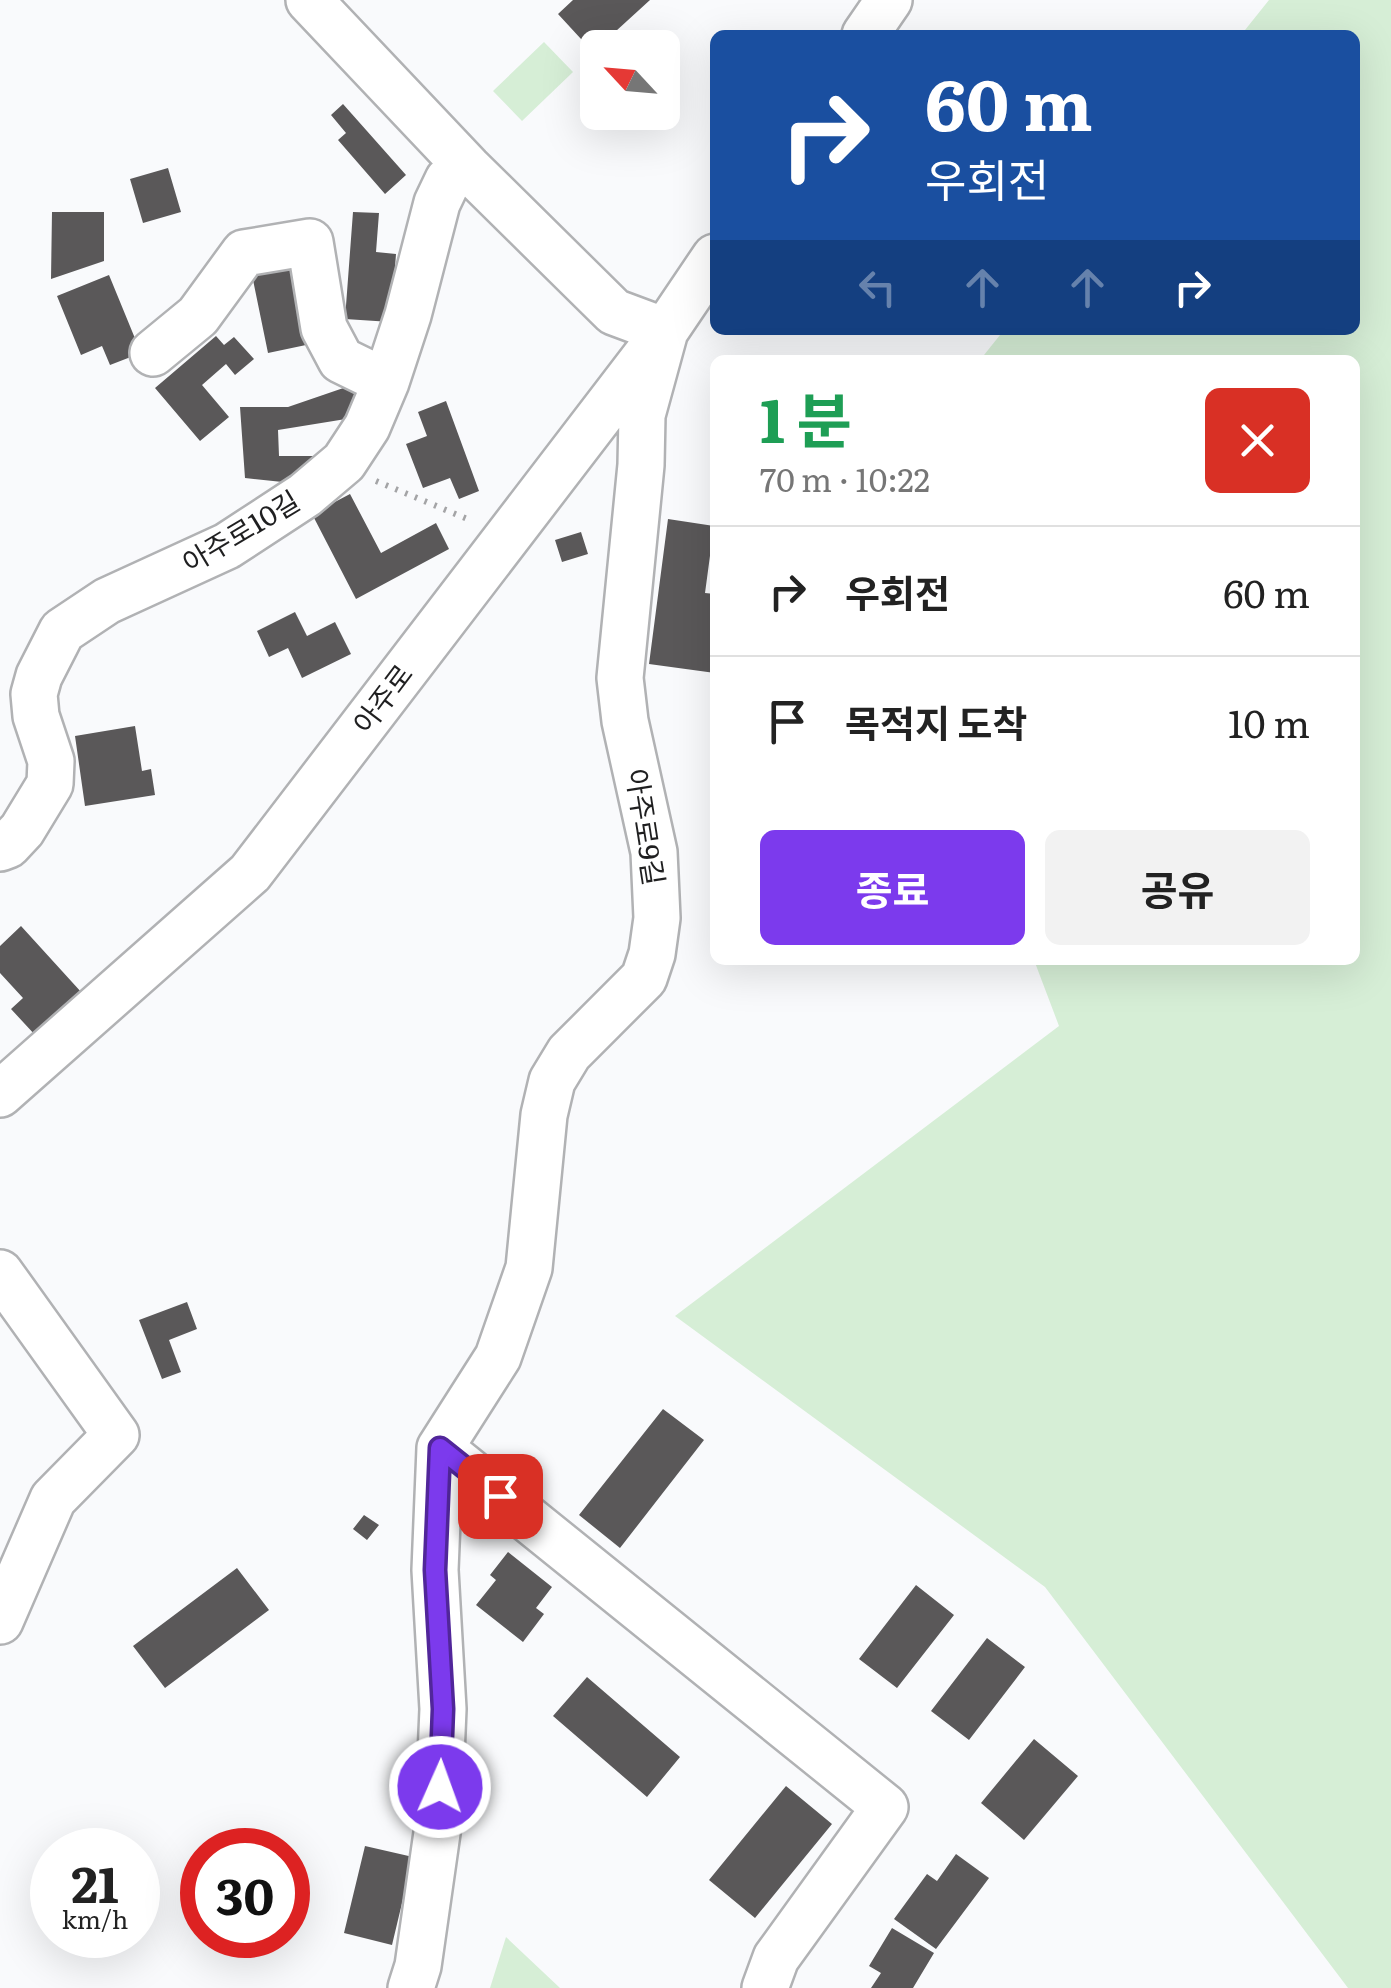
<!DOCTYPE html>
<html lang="ko">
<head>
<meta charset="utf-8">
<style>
	:root { --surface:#fff; --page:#f2f2f2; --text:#222; --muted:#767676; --line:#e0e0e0; --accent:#7c3aed }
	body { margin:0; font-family:Literata,"Noto Sans KR",serif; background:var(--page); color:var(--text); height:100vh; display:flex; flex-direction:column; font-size:38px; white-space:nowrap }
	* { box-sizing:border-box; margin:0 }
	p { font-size:32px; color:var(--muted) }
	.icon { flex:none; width:55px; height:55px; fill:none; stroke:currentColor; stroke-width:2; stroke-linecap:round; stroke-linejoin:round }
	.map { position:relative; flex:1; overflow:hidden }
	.panel { position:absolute; left:710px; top:355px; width:650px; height:610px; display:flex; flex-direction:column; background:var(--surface); border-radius:15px; box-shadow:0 10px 40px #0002 }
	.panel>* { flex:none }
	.guide { position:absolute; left:710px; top:30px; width:650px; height:305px; border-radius:15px; box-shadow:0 10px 40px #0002; background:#1a4fa0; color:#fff; overflow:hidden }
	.needle { width:65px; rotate:296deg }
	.buttons { position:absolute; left:580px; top:30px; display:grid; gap:20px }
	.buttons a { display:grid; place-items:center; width:100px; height:100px; border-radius:15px; background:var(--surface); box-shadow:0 10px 40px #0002; font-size:50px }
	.speed { position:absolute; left:30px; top:1828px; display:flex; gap:20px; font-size:50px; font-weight:700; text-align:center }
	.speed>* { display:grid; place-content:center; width:130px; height:130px; border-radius:50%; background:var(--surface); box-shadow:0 10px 40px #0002; line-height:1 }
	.speed small { font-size:25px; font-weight:400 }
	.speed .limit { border:15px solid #d22; background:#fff; color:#111 }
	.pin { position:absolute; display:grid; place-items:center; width:85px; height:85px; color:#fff; margin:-42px; border-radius:20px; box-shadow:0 5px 15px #0006 }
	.me { position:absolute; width:110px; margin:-55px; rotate:2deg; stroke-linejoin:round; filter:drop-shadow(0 0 8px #0008) }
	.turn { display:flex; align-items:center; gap:35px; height:210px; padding:0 50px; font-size:45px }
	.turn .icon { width:130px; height:130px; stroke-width:2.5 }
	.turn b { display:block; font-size:70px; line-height:85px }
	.lanes { display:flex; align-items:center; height:95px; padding:0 50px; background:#0003; justify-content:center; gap:50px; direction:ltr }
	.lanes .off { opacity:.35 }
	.round { display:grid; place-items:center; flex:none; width:105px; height:105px; border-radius:15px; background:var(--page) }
	.overview { display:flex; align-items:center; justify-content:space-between; height:170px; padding:0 50px }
	h1 { font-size:60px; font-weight:700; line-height:75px; color:#1e9e55 }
	.primary-button { display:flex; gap:20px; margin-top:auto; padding:20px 50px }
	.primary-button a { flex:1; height:115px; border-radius:15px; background:var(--accent); color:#fff; font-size:40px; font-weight:700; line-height:115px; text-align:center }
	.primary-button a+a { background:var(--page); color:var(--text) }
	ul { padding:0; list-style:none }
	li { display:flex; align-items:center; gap:30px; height:130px; padding:0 50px; border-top:2px solid var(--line) }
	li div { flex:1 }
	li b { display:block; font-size:38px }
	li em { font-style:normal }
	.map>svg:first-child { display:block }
</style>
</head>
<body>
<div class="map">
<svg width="1391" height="1988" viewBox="0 0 1391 1988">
	<rect width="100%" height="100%" fill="#f9fafc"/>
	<path fill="#d6eed6" d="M 1269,0 L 1391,0 L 1391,1988 L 1348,1988 L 1045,1587 L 675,1316 L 1059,1026 L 1034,960 L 1355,960 L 1355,360 L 980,360 L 1004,330 L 1355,330 L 1355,35 L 1241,35 Z
		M 544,42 L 573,72 L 522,121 L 493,91 Z
		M 506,1937 L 560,1988 L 490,1988 Z"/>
	<path fill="#5a5859" d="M 573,0 L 650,0 L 593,52 L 558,14 Z
		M 343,104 L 406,175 L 385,194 L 338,140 L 346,133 L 331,115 Z
		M 168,168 L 181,212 L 143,223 L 130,179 Z
		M 52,212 L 104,212 L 104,261 L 51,279 Z
		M 353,212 L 379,213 L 376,252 L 396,254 L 391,322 L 345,319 Z
		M 290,267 L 306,345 L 268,353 L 252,275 Z
		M 109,275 L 141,353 L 110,365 L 102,346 L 81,355 L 57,296 Z
		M 216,336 L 224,345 L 234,337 L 254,359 L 235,375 L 226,364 L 202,385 L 229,417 L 200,441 L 155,388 Z
		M 358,383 L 352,418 L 278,430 L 279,456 L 327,456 L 292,483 L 245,478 L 240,407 L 288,407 Z
		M 446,401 L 479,491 L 459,499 L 450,478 L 423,488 L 406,444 L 427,436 L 418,412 Z
		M 350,494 L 381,553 L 436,523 L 449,549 L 356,599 L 312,514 Z
		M 668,519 L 714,526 L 705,593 L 715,594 L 715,673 L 649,664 Z
		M 581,532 L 588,554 L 562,562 L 555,540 Z
		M 295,612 L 307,636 L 335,622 L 351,654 L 302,678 L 288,648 L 269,657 L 257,631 Z
		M 135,726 L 142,771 L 151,769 L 155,795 L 85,806 L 75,736 Z
		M 21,926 L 82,993 L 36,1036 L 11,1009 L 23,998 L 0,973 L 0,946 Z
		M 187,1302 L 197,1329 L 169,1340 L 181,1372 L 162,1379 L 139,1320 Z
		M 663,1409 L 704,1440 L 620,1548 L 579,1515 Z
		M 364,1515 L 379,1525 L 367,1540 L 353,1529 Z
		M 508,1552 L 552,1587 L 536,1608 L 544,1614 L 523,1642 L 476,1605 L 496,1580 L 490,1575 Z
		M 237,1568 L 269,1610 L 165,1688 L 133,1646 Z
		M 916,1585 L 954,1615 L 897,1688 L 859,1659 Z
		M 987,1638 L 1025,1667 L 969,1740 L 931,1711 Z
		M 587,1677 L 680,1757 L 647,1797 L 553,1716 Z
		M 1034,1739 L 1078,1776 L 1024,1840 L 981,1803 Z
		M 786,1786 L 832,1824 L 755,1918 L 709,1880 Z
		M 365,1846 L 413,1857 L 392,1945 L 344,1933 Z
		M 956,1854 L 989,1878 L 936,1949 L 894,1919 L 927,1874 L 937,1881 Z
		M 892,1928 L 934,1953 L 913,1988 L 871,1988 L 881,1973 L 869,1966 Z"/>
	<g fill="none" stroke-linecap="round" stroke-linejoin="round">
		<defs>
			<path id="minor" d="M 309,0 L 468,168 L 614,312 L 665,331 L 642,415 L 641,465 L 620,678 L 625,721 L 654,852 L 657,918 L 652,954 L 644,978 L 569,1053 L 552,1081 L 544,1115 L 529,1268 L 498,1357 L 440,1448
				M 865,35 L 889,0
				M 153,353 L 198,316 L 244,253 L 310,242 L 324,328 L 341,360 L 386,382
				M 0,848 L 8,845 L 22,830 L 50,784 L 51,761 L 36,716 L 34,694 L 39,676 L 62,631 L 107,601 L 227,546 L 305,495 L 344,462 L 367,427 L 386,382 L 408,315 L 437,203 L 448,180 L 468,168
				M 0,1094 L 250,873 L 665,331 L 715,257
				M 0,1273 L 116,1435 L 53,1499 L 0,1621
				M 440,1448 L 885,1807 L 776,1958 L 765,1988
				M 411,1988 L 418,1966 L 438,1826 L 443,1709 L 435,1570 L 440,1448"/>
		</defs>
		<use href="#minor" stroke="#b1b2b4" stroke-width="50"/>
		<path stroke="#a4a4a6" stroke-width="6" stroke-dasharray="2.5 8" stroke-linecap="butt" d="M 376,481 L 470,520"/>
		<use href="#minor" stroke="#fff" stroke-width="45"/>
	</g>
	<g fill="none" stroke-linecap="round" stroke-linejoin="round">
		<defs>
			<path id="route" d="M 440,1787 L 443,1709 L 435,1570 L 440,1448 L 500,1496"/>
		</defs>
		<use href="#route" stroke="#51269a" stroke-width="25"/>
		<use href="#route" stroke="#7c3aed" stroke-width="18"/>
	</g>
	<g text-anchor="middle" stroke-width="10" stroke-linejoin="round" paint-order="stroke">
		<g font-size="28" fill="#1f1f20" stroke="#fff">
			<text transform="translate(241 532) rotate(-31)" y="10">아주로10길</text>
			<text transform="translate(383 699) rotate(-53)" y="10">아주로</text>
			<text transform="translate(645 827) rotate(81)" y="10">아주로9길</text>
		</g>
	</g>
</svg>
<div class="buttons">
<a><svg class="needle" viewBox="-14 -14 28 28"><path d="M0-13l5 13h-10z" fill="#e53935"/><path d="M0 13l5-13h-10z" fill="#767676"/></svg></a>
</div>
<div class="speed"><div>21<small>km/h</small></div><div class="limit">30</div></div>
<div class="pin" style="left:500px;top:1496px;background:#d93025"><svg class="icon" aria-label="arrive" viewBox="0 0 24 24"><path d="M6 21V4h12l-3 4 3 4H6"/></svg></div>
<svg class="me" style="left:440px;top:1787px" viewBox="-20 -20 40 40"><circle r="17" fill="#7c3aed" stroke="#fff" stroke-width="3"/><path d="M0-11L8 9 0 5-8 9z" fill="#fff"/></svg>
<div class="guide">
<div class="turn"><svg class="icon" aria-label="right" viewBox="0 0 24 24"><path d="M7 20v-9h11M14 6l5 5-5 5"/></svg><div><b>60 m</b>우회전</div></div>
<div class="lanes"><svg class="icon off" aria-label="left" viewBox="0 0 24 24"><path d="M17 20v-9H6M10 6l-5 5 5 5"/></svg><svg class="icon off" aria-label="ahead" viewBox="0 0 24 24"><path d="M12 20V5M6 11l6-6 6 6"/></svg><svg class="icon off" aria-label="ahead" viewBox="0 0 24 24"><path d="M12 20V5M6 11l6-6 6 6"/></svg><svg class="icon" aria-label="right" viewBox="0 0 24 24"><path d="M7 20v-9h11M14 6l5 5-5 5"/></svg></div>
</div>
<section class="panel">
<div class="overview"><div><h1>1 분</h1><p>70 m · 10:22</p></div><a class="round" style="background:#d93025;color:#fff"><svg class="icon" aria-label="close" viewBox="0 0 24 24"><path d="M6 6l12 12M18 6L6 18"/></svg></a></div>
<ul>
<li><svg class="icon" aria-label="right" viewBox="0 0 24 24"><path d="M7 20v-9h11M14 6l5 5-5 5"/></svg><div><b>우회전</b></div><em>60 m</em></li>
<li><svg class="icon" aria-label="arrive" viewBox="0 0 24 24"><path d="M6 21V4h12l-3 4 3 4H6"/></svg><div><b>목적지 도착</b></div><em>10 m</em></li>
</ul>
<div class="primary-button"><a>종료</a><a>공유</a></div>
</section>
</div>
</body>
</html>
